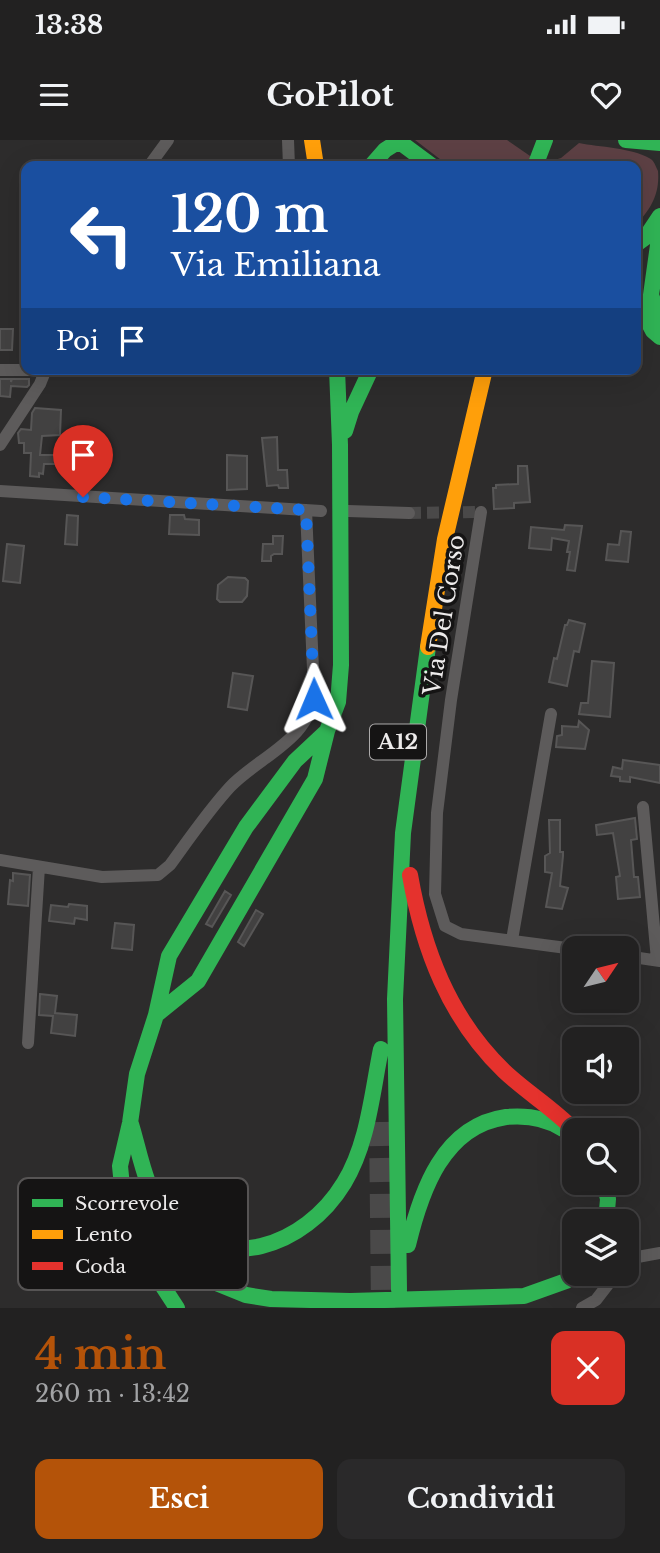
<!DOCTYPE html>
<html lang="it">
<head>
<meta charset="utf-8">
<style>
	:root { --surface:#222121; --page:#2a292a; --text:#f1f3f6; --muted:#a2a3a5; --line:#3f3e3f; --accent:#b45309 }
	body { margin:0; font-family:"Libre Baskerville",serif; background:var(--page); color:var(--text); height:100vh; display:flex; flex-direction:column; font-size:26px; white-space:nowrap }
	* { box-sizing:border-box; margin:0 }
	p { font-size:23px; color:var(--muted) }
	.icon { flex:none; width:38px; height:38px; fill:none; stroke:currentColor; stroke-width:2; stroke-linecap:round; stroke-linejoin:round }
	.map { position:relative; height:1168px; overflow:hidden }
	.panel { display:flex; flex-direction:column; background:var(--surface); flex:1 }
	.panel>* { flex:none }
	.top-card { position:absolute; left:21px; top:21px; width:620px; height:214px; border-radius:14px; box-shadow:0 7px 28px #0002,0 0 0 2px var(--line); background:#1a4fa0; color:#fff; overflow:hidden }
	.needle { width:46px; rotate:55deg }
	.buttons { position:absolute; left:562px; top:796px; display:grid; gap:14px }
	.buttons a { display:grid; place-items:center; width:77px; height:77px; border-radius:14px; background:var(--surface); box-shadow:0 7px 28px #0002,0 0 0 2px var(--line); font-size:35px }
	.pin { position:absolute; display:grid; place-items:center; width:60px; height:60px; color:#fff; margin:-72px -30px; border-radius:50% 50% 50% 0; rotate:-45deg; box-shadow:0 0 7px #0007 }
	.pin .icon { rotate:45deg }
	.me { position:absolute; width:77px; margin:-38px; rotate:359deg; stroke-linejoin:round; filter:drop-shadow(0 0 5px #0008) }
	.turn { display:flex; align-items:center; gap:24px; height:147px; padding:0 35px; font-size:32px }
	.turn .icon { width:91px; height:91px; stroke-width:2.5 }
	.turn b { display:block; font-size:49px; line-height:60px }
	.then { display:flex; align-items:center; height:66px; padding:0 35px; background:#0003; gap:14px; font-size:26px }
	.round { display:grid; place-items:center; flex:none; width:74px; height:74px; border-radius:14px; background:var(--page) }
	.headline { display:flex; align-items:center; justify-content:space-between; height:119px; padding:0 35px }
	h1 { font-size:42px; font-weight:700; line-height:52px; color:var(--accent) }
	.primary-button { display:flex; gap:14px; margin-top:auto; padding:14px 35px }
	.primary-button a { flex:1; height:80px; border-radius:14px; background:var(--accent); color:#fff; font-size:28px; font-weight:700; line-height:80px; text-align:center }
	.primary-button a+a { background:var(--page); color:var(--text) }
	.status { display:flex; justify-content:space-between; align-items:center; height:49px; padding:0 35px; background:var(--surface); direction:ltr }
	.status svg { height:19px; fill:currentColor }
	header { display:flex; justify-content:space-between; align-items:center; height:91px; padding:0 35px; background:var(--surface); font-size:32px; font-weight:700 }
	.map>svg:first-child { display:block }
</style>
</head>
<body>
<div class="status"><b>13:38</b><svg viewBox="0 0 49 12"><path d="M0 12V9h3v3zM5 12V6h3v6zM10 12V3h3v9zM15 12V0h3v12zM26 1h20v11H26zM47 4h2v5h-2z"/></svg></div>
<header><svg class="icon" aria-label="menu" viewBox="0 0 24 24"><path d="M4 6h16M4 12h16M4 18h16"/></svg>GoPilot<svg class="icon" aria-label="heart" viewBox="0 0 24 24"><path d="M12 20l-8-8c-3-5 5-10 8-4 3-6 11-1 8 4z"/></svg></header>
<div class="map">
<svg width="660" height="1168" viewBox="0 0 660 1168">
	<rect width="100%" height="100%" fill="#2d2c2c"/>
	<path fill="#5d4044" d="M 415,0 L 507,0 L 533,18 L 548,22 L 561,18 L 579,3 C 599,7 632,8 649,18 C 654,20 655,25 658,31 C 660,55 650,70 635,86 L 635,26 L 449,26 Z"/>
	<path fill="#424141" stroke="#575656" stroke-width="2" d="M 0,189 L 13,189 L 12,210 L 0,210 Z
		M 0,239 L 11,239 L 11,242 L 12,239 L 29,239 L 29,245 L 27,247 L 11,246 L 10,257 L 0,256 Z
		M 35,268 L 61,270 L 60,295 L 42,296 L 40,315 L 60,315 L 60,324 L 44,324 L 43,334 L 39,333 L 39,337 L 30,336 L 31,313 L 24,313 L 24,303 L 19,303 L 18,293 L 21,289 L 31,290 L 32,273 Z
		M 277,297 L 278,330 L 287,330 L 288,348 L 279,348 L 278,345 L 267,346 L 262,298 Z
		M 227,315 L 247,316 L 247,349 L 227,350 Z
		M 518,326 L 527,326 L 530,362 L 514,363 L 514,368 L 494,369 L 493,348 L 496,348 L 496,345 L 518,344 Z
		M 67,375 L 78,376 L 77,405 L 65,404 Z
		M 170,375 L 184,375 L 185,379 L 199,380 L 199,395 L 169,394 Z
		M 565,385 L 582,386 L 575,431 L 567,430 L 570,412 L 567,412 L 569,401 L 552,398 L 551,410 L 529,408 L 531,387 L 564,390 Z
		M 621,391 L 631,392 L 628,422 L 606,420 L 608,404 L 619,405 Z
		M 273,396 L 283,396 L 282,414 L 274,414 L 271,416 L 271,421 L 262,421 L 263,404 L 273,404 Z
		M 7,404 L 24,406 L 20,443 L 3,441 Z
		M 228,437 L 245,438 L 248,441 L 247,456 L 242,462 L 220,462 L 217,459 L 218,445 Z
		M 569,480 L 585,484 L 579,512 L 574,511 L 567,546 L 549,542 L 554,518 L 557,519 L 565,485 L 567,485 Z
		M 592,521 L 614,523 L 610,577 L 579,574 L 581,563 L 588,563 Z
		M 233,533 L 253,536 L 247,570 L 228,567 Z
		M 579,581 L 589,590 L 585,609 L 556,607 L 557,596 L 562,595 L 562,586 L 578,587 Z
		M 623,620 L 660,625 L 660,643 L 630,637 L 630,642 L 620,641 L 620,637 L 611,636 L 613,627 L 622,629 Z
		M 635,678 L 637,699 L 631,700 L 634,737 L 638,737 L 640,757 L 618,759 L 616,737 L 620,736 L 613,693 L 597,695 L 596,685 Z
		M 549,680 L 560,680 L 560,712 L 563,712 L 563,716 L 560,746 L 568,748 L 562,769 L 546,767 L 552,733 L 545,732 L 545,716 L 550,713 Z
		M 13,733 L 30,735 L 28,766 L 8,764 L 10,740 L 13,741 Z
		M 225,751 L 231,755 L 212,787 L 206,784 Z
		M 69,764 L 87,766 L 87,780 L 75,778 L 74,784 L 49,781 L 51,765 L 68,767 Z
		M 256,770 L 263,774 L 244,806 L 238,802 Z
		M 115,783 L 134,785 L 132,810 L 112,808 Z
		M 40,854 L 57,856 L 55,873 L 77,875 L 75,896 L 51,893 L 53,876 L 39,875 Z"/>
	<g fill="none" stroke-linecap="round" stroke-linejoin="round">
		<path stroke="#4a4949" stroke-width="12" stroke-dasharray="12 6" stroke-linecap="butt" d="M 409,373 L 478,372"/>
		<path stroke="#4a4949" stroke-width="24" stroke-dasharray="24 12" stroke-linecap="butt" d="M 381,982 L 383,1168"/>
		<path stroke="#5d5b5b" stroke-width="12" d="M 288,0 L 289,26
			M 149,26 L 168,0
			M 0,230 L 45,230
			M 0,305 L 40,244 L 46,229
			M 0,351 L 321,371
			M 348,371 L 409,373
			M 481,372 L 451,560 L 437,673 L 435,754 L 445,786 L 461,794 L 574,809
			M 643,667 L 657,820
			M 0,720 L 102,737 L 158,735 L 170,725 C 189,699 208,671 230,647 C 258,617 312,599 314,552 L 306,370
			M 512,800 L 551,574
			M 626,816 L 660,821
			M 28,903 L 39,727
			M 626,1122 L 632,1118 L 660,1113
			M 582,1168 L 596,1160 L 616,1134"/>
		<path stroke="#30b455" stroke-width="16" d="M 397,0 L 432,26
			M 626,0 L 660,3
			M 371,26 L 385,10 L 401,0
			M 535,26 L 545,0
			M 659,98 L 651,155 L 660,180
			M 635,105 L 646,97 L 660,76
			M 636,159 L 653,191 L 660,197
			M 345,291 L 351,272 L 371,229
			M 156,875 L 198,841 L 315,639 L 327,591 L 338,562 L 341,525 L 340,305 L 337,229
			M 131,984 C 140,1013 145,1050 166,1074 C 221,1137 305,1107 344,1043 C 368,1004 372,953 381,909
			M 604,1043 L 608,1059 L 606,1082
			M 134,1047 L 149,1083 L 172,1114 L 204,1138 L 246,1155 L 271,1159 L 350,1161 L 524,1156 L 566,1141 L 574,1134
			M 408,1105 C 421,1051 443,986 506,977 C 527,975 546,978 563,989
			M 399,1150 L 395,859 L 403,693 L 428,507
			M 177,1168 L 145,1119 L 131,1084 L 122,1046 L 120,1026 L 130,983 L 137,934 L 156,875 L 169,816 L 246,687 L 295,621 L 327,591"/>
		<path stroke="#ff9f0a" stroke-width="16" d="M 312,0 L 316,26
			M 428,507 L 445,399 L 485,229"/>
		<path stroke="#e5322d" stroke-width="16" d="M 410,735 C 423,809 449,878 504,931 C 526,952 553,968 574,990"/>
	</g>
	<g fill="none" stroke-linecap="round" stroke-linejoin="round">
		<path stroke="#1a73e8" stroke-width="12" stroke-dasharray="0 21.6" d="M 83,357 L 306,370 L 314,559"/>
	</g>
	<g text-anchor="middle" stroke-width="7" stroke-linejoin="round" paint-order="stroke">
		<rect fill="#151414" stroke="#acaaaa" stroke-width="2" x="370" y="584.5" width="56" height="35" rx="5"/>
		<g font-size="21" font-weight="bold" fill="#edebeb">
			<text x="398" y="609">A12</text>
		</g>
		<g font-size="23" fill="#edebeb" stroke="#151414">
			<text transform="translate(444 475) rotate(-81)" y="8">Via Del Corso</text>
		</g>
	</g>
	<rect x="18" y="1038" width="230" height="112" rx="10" fill="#151414" stroke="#565454" stroke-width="2"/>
	<rect x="32" y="1059" width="31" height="8" fill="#30b455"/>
	<rect x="32" y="1090" width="31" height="9" fill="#ff9f0a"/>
	<rect x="32" y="1122" width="31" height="8" fill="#e5322d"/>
	<g font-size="19" fill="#edebeb">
		<text x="75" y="1070">Scorrevole</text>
		<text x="75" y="1101">Lento</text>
		<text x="75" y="1133">Coda</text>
	</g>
</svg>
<div class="buttons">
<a><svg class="needle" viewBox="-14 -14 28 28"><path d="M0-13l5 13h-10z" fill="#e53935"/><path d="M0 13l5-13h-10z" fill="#a2a3a5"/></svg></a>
<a><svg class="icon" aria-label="sound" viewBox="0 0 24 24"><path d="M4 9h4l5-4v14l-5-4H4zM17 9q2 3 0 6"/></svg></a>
<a><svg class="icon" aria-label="search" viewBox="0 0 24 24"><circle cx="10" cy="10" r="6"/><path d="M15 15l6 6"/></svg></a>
<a><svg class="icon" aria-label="layers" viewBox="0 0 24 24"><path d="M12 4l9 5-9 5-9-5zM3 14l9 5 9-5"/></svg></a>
</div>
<div class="pin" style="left:83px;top:357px;background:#d93025"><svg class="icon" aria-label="arrive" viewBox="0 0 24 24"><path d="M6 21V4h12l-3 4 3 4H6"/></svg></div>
<svg class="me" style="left:314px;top:559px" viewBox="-20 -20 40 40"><path d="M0-17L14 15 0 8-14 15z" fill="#1a73e8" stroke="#fff" stroke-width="4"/></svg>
<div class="top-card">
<div class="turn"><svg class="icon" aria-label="left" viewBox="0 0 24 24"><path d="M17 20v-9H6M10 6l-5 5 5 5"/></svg><div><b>120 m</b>Via Emiliana</div></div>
<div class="then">Poi<svg class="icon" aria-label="arrive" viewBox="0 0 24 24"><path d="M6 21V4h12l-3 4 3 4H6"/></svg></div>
</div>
</div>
<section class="panel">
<div class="headline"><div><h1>4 min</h1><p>260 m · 13:42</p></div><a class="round" style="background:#d93025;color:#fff"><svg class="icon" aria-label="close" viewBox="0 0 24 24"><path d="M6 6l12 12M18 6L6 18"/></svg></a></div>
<div class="primary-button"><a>Esci</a><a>Condividi</a></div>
</section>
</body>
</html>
